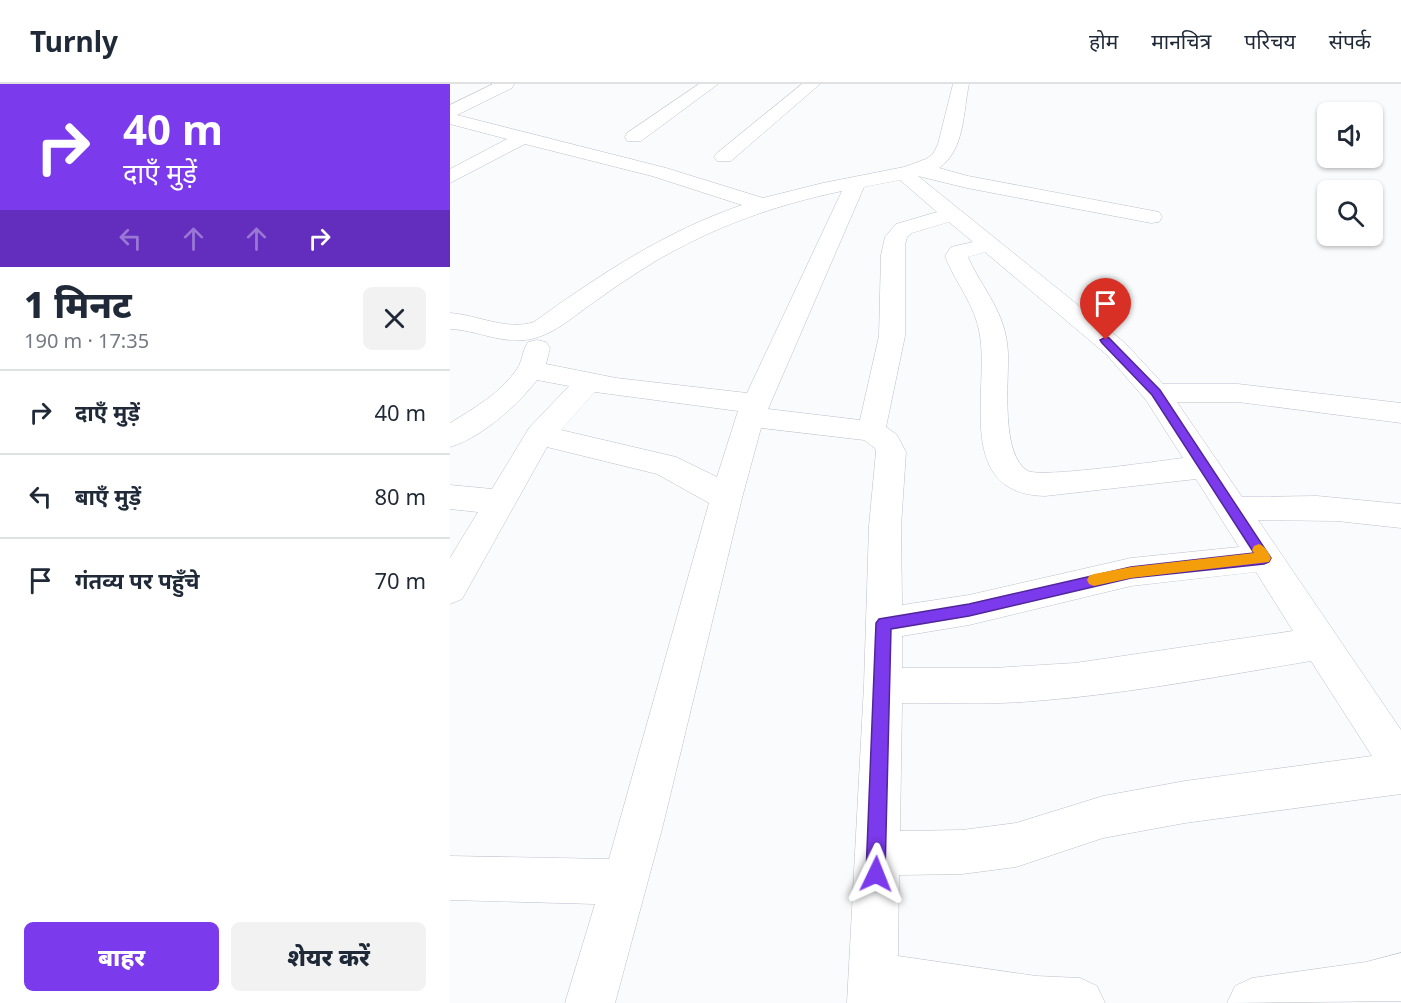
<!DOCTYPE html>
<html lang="hi">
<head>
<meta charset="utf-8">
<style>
	:root { --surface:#fff; --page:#f2f2f3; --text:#1f2937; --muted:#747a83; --line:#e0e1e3; --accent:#7c3aed }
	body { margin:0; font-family:"Noto Sans","Noto Sans Devanagari",sans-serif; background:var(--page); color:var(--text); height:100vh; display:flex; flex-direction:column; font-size:22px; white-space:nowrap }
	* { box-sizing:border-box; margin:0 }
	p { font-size:20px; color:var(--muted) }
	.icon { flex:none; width:33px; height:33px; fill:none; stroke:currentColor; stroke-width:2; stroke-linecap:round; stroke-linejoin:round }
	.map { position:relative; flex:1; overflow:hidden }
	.details { display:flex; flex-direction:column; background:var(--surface); width:450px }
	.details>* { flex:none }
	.guide { background:#7c3aed; color:#fff; overflow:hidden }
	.tools { position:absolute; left:867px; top:18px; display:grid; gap:12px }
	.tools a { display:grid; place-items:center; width:66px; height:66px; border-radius:9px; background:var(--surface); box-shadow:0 2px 4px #0004; font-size:30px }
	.pin { position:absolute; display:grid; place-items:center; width:51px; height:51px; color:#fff; margin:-62px -26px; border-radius:50% 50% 50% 0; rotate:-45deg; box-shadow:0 0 6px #0007 }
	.pin .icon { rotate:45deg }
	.me { position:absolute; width:66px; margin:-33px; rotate:2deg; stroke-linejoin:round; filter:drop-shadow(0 0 4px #0008) }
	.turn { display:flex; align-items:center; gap:21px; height:126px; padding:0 24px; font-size:27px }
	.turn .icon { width:78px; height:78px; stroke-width:2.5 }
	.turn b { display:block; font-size:42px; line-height:51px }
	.lanes { display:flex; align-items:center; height:57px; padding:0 24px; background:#0003; justify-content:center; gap:30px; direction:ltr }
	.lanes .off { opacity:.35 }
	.round { display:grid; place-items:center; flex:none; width:63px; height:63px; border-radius:9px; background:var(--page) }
	.headline { display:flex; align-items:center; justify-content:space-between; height:102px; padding:0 24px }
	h1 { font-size:36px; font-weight:800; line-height:45px }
	.primary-button { display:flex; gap:12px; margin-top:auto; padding:12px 24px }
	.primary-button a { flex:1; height:69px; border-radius:9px; background:var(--accent); color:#fff; font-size:24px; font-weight:800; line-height:69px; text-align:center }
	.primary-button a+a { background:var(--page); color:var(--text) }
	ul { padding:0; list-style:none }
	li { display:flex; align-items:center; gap:18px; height:84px; padding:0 24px; border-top:2px solid var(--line) }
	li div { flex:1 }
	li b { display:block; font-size:22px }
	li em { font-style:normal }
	header { display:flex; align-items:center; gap:36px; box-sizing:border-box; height:84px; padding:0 30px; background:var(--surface); border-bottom:2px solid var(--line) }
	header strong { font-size:28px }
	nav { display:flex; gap:33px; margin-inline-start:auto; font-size:21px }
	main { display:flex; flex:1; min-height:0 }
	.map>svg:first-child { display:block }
</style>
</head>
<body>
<header>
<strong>Turnly</strong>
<nav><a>होम</a><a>मानचित्र</a><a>परिचय</a><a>संपर्क</a></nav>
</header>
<main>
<section class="details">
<div class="guide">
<div class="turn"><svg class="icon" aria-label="right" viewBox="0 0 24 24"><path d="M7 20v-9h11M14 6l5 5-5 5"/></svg><div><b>40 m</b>दाएँ मुड़ें</div></div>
<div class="lanes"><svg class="icon off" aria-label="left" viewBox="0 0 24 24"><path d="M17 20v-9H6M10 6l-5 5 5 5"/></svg><svg class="icon off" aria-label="ahead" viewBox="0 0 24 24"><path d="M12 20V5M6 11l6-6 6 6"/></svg><svg class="icon off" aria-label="ahead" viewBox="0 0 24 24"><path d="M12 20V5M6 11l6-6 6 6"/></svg><svg class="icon" aria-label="right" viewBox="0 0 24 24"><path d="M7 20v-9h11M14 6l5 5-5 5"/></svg></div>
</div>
<div class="headline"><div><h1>1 मिनट</h1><p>190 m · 17:35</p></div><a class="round"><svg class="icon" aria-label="close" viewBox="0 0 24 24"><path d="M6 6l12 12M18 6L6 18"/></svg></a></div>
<ul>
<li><svg class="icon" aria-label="right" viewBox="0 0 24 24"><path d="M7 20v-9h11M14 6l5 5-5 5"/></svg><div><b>दाएँ मुड़ें</b></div><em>40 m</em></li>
<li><svg class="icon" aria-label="left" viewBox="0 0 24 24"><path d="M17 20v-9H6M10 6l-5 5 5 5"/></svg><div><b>बाएँ मुड़ें</b></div><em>80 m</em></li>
<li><svg class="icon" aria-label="arrive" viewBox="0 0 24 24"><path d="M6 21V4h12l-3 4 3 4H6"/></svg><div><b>गंतव्य पर पहुँचे</b></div><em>70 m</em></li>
</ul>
<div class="primary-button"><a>बाहर</a><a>शेयर करें</a></div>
</section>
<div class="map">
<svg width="951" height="919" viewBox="0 0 951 919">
	<rect width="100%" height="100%" fill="#fafbfd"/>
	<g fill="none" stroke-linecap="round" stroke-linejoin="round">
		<defs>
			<path id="minor" d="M 43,0 L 64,0 L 62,4 L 7,31 L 216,84 L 313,114 L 373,99 L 454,83 L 476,75 L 483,70 L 488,60 L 503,0 L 519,0 C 513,28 515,66 489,84 L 518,92 L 709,128 L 712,133 L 709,138 L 701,139 L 517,104 L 468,92 L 675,259 L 713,300 L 788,300 L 951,319 L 951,339 L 788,318 L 727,318 L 792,413 L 867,412 L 951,420 L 951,444 L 887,437 L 808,436 L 951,646 L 951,710 L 735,739 L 653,754 L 566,783 L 512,790 L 449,791 L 448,872 L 586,892 L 630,894 L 647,902 L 655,919 L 397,919 L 414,601 L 419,442 L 426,368 L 425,364 L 414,356 L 311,344 L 292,414 L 213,741 L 165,919 L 115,919 L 145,820 L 0,816 L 0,772 L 159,775 L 259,419 L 207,390 L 97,363 L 12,515 L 0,520 L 0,474 L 28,428 L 0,425 L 0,401 L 42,405 L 79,344 L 119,302 L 87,296 C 68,321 31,354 0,363 L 0,339 C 23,325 52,308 67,285 C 73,276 72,267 78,258 L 87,256 L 96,258 L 100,264 L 96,280 L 166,294 L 297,309 L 392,107 C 325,121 263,143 204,178 C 185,190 166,202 147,216 C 126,230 106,250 81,255 C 53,261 27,246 0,245 L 0,229 C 28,231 57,247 84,238 C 149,191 216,147 292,121 L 202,92 L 75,60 L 0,99 L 0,85 L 57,55 L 0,40 L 0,21 ZM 450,96 L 487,128 L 446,140 L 435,153 L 431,171 L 429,252 L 410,336 L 318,325 L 414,103 ZM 499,138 L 523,158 L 501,163 L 495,172 C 505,199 526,221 530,252 C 539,308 504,410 595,412 L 746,395 L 789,463 L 681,474 L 519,511 L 452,521 L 451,442 L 456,368 L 447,351 L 436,343 L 455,252 L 455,161 L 457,153 L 462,149 ZM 535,168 L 657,271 L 696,316 L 733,374 C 710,377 592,394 578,387 C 550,371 559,297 558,269 C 556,227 533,207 518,173 ZM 145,308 L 288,327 L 267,393 L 226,373 L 111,346 ZM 806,488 L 843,547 L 625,579 L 543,584 L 452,584 L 452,552 L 519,541 L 681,502 ZM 861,577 L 922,672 L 735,697 L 653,712 L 566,739 L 512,746 L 450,747 L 452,619 C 496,619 540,621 585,617 C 678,610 770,592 861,577 Z
				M 249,0 L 268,0 L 191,57 L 177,57 L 175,53 L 177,49 Z
				M 352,0 L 370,0 L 281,77 L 267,77 L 264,73 L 267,69 Z
				M 951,869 L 951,917 L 777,919 L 785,902 L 802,894 L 916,878 Z"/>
		</defs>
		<use href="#minor" stroke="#bbc0ca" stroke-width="1"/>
		<use href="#minor" fill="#fff" fill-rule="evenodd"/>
	</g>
	<path fill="#7c3aed" stroke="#51269a" stroke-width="1.5" d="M 656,253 L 659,254 L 710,306 L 821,474 L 819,478 L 814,480 L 681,494 L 519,532 L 441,545 L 435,790 L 432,797 L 426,799 L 419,797 L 416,790 L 426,539 L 429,535 L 519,520 L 681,483 L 804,469 L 702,311 L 652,259 L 650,256 Z"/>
	<path fill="#f59e0b" d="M 809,460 C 815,462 818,468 821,474 L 819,478 L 681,494 L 644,502 L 639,500 L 637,496 L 639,492 L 644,490 L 681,483 L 804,469 L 802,466 L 804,462 Z"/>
</svg>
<div class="tools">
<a><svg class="icon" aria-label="sound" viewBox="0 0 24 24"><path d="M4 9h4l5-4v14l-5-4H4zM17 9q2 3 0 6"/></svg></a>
<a><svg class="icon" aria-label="search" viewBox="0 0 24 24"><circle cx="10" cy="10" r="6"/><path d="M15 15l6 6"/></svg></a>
</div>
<div class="pin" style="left:656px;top:256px;background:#d93025"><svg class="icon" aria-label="arrive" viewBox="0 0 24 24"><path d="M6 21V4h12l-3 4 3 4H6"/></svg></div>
<svg class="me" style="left:426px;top:790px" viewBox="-20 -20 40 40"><path d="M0-17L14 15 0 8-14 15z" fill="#7c3aed" stroke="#fff" stroke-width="4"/></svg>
</div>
</main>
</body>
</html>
